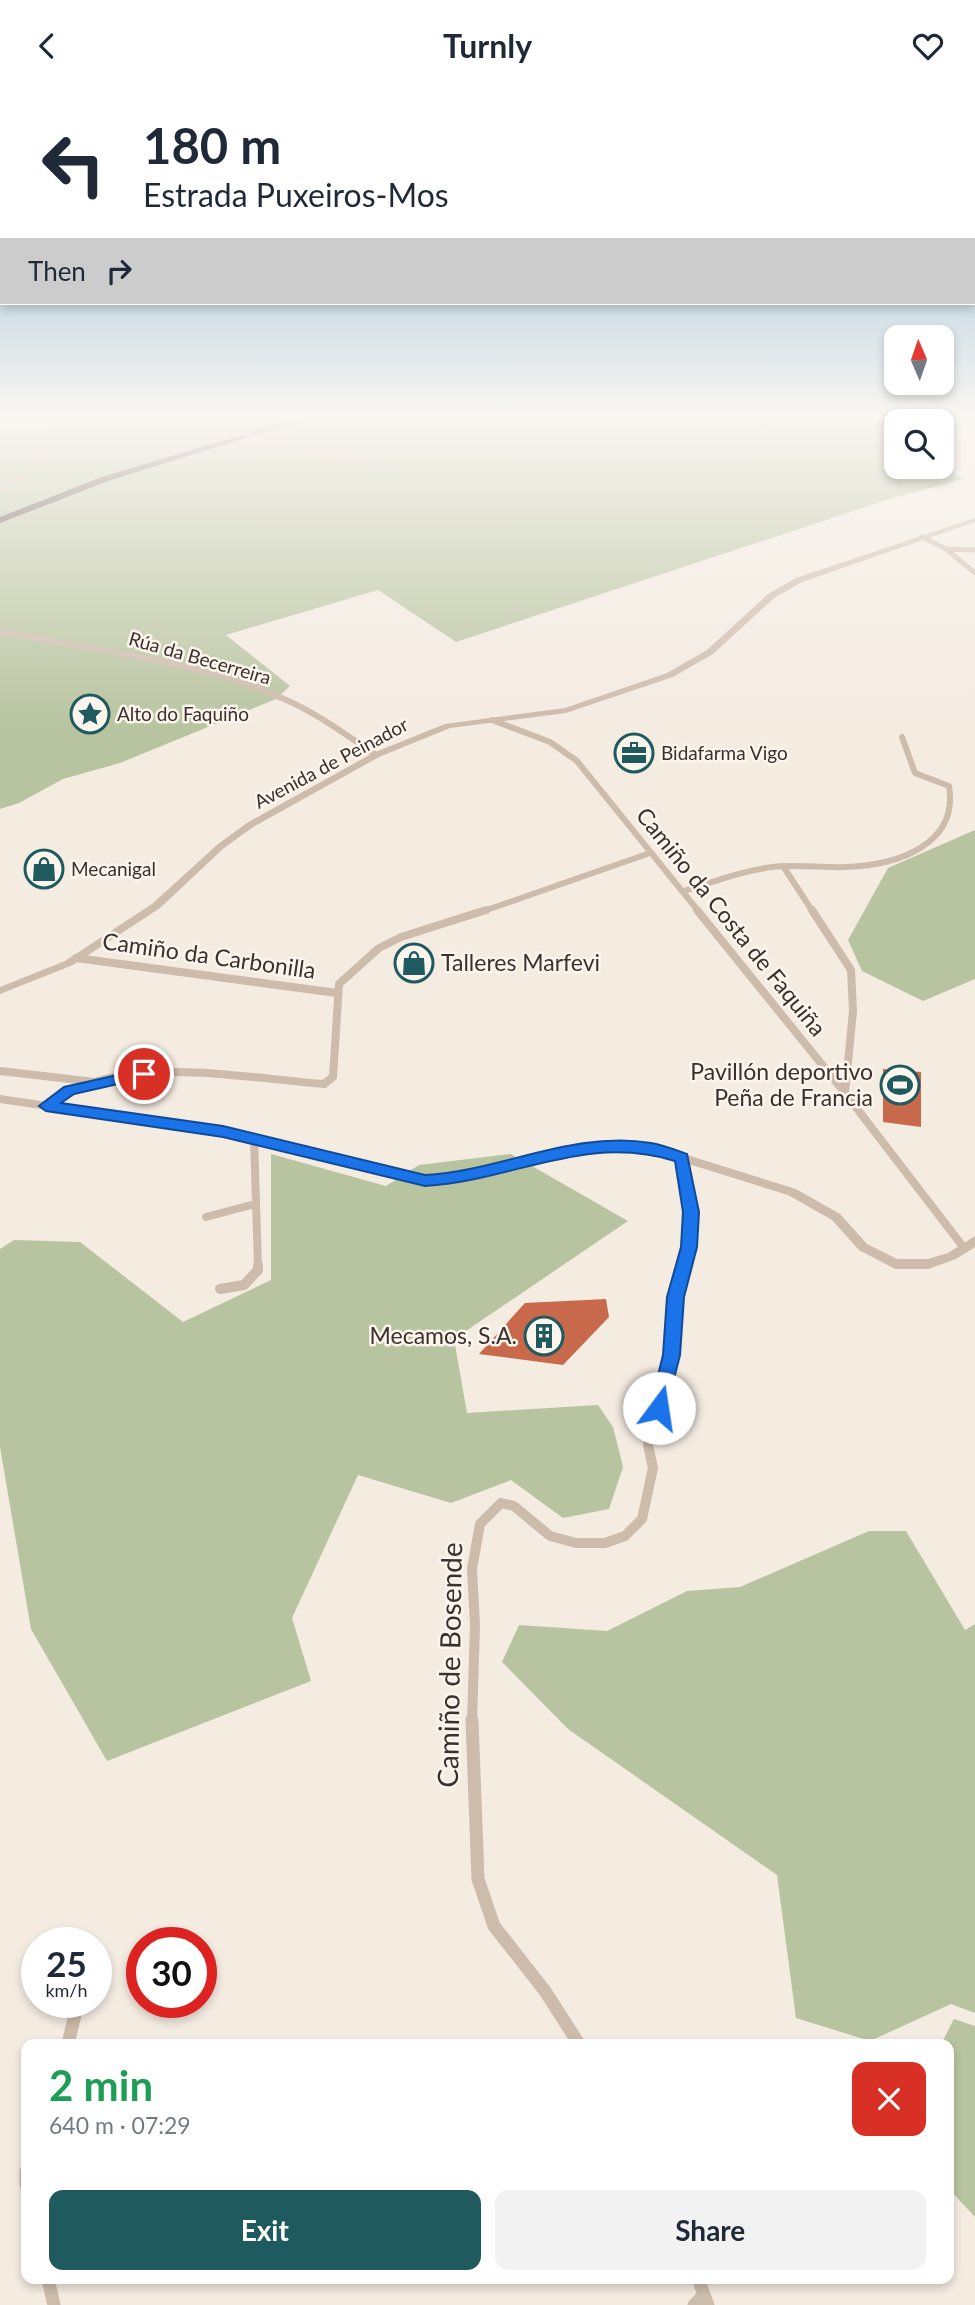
<!DOCTYPE html>
<html lang="en">
<head>
<meta charset="utf-8">
<style>
	:root { --surface:#fff; --page:#f2f2f3; --text:#1f2937; --muted:#747a83; --accent:#1f5a5e }
	body { margin:0; font-family:Lato,sans-serif; background:var(--page); color:var(--text); height:100vh; display:flex; flex-direction:column; font-size:26px; white-space:nowrap }
	* { box-sizing:border-box; margin:0 }
	p { font-size:23px; color:var(--muted) }
	.icon { flex:none; width:38px; height:38px; fill:none; stroke:currentColor; stroke-width:2; stroke-linecap:round; stroke-linejoin:round }
	.map { position:relative; flex:1; overflow:hidden }
	.sheet { position:absolute; left:21px; top:1948px; width:933px; height:245px; display:flex; flex-direction:column; background:var(--surface); border-radius:14px; box-shadow:0 4px 10px #0003 }
	.sheet>* { flex:none }
	.top-card { position:absolute; left:0px; top:0px; width:976px; height:214px; box-shadow:0 4px 10px #0003; background:#fff; color:var(--text); overflow:hidden }
	.needle { width:46px; rotate:358deg }
	.buttons { position:absolute; left:884px; top:234px; display:grid; gap:14px }
	.buttons a { display:grid; place-items:center; width:70px; height:70px; border-radius:14px; background:var(--surface); box-shadow:0 4px 10px #0003; font-size:35px }
	.speed { position:absolute; left:21px; top:1836px; display:flex; gap:14px; font-size:35px; font-weight:700; text-align:center }
	.speed>* { display:grid; place-content:center; width:91px; height:91px; border-radius:50%; background:var(--surface); box-shadow:0 4px 10px #0003; line-height:1 }
	.speed small { font-size:18px; font-weight:400 }
	.speed .limit { border:10px solid #d22; background:#fff; color:#111 }
	.pin { position:absolute; display:grid; place-items:center; width:60px; height:60px; color:#fff; margin:-30px; border:4px solid #fff; border-radius:50%; box-shadow:0 2px 7px #0007 }
	.me { position:absolute; width:77px; margin:-38px; rotate:14deg; stroke-linejoin:round; filter:drop-shadow(0 0 5px #0008) }
	.turn { display:flex; align-items:center; gap:24px; height:147px; padding:0 28px; font-size:32px }
	.turn .icon { width:91px; height:91px; stroke-width:2.5 }
	.turn b { display:block; font-size:49px; line-height:60px }
	.then { display:flex; align-items:center; height:66px; padding:0 28px; background:#0003; gap:14px; font-size:26px }
	.round { display:grid; place-items:center; flex:none; width:74px; height:74px; border-radius:14px; background:var(--page) }
	.head { display:flex; align-items:center; justify-content:space-between; height:119px; padding:0 28px }
	h1 { font-size:42px; font-weight:700; line-height:52px; color:#1e9e55 }
	.cta { display:flex; gap:14px; margin-top:auto; padding:14px 28px }
	.cta a { flex:1; height:80px; border-radius:14px; background:var(--accent); color:#fff; font-size:28px; font-weight:700; line-height:80px; text-align:center }
	.cta a+a { background:var(--page); color:var(--text) }
	header { display:flex; justify-content:space-between; align-items:center; height:91px; padding:0 28px; background:var(--surface); font-size:32px; font-weight:700 }
	.map>svg:first-child { display:block }
</style>
</head>
<body>
<header><svg class="icon" aria-label="back" viewBox="0 0 24 24"><path d="M15 5l-7 7 7 7"/></svg>Turnly<svg class="icon" aria-label="heart" viewBox="0 0 24 24"><path d="M12 20l-8-8c-3-5 5-10 8-4 3-6 11-1 8 4z"/></svg></header>
<div class="map">
<svg width="975" height="2214" viewBox="0 0 975 2214">
	<rect width="100%" height="100%" fill="#f4ebe1"/>
	<path fill="#b8c4a0" d="M 68,328 L 930,328 L 926,329 L 928,331 L 896,331 L 896,376 L 942,375 L 964,388 L 896,406 L 456,551 L 378,499 L 226,544 L 290,595 L 276,608 L 120,672 L 63,688 L 19,712 L 0,718 L 0,337 L 39,338 Z
		M 975,739 L 975,888 L 923,910 L 862,880 L 848,849 L 888,777 Z
		M 271,1063 L 386,1095 L 419,1074 L 511,1063 L 628,1130 L 454,1248 L 467,1322 L 598,1314 L 613,1336 L 623,1376 L 609,1418 L 563,1427 L 511,1389 L 451,1412 L 358,1384 L 292,1527 L 311,1590 L 107,1670 L 31,1538 L 0,1356 L 0,1158 L 14,1149 L 80,1151 L 183,1231 L 271,1189 Z
		M 869,1440 L 906,1440 L 965,1539 L 975,1533 L 975,1922 L 951,1913 L 870,1950 L 796,1927 L 777,1784 L 568,1638 L 502,1571 L 519,1534 L 607,1540 L 687,1500 L 740,1496 Z
		M 954,1928 L 975,1935 L 975,2126 L 949,2098 L 948,1953 L 941,1953 Z"/>
	<path fill="#c8694b" d="M 883,978 L 921,981 L 921,1036 L 883,1031 Z
		M 606,1208 L 609,1226 L 563,1274 L 479,1263 L 525,1212 Z"/>
	<g fill="none" stroke-linecap="round" stroke-linejoin="round">
		<path stroke="#cdbbac" stroke-width="5" d="M 259,349 L 389,376
			M 0,396 L 24,385 L 45,362
			M 922,446 L 946,458 L 975,459
			M 946,458 L 975,482
			M 0,541 L 16,544"/>
		<path stroke="#cdbbac" stroke-width="6" d="M 7,542 C 100,560 196,570 284,608 C 317,622 346,644 376,664
			M 492,629 L 550,651 L 577,670 L 699,821
			M 783,775 L 813,821
			M 684,800 C 713,791 742,780 772,776 C 797,773 822,777 847,776 C 897,774 959,754 949,695 L 915,682 L 902,646
			M 481,821 L 650,762"/>
		<path stroke="#cdbbac" stroke-width="8" d="M 697,819 L 845,1002 L 964,1157
			M 812,819 L 851,879 L 853,920 L 845,1002
			M 76,867 L 337,902
			M 0,980 L 95,991
			M 46,1015 C 116,960 241,987 324,993 L 333,986 L 339,893 L 379,857 L 401,846 L 486,819
			M 254,1047 L 258,1176
			M 682,1067 C 688,1105 694,1138 684,1176
			M 206,1126 L 255,1113"/>
		<path stroke="#cdbbac" stroke-width="10" d="M 220,1198 L 244,1194 L 258,1179 L 258,1174
			M 472,1631 L 475,1534 L 472,1478 L 480,1433 L 501,1412 L 514,1415 L 550,1445 L 576,1452 L 605,1452 L 625,1445 L 642,1428 L 653,1377 L 648,1354 L 671,1264 L 675,1206 L 684,1174"/>
		<path stroke="#cdbbac" stroke-width="13" d="M 472,1629 L 478,1788 L 494,1835 L 545,1900 L 579,1953
			M 68,1953 L 78,1911
			M 26,2080 L 26,2094
			M 48,2188 L 54,2214
			M 698,2188 L 708,2214
			M 694,2214 L 704,2204"/>
		<path fill="#cdbbac" fill-rule="evenodd" d="M 975,427 L 975,431 L 802,491 L 774,507 L 713,563 L 673,586 L 566,622 L 450,637 L 379,666 L 253,736 L 224,757 L 160,817 L 73,874 L 0,903 L 0,896 L 65,870 L 152,813 L 218,753 L 247,732 L 373,662 L 445,633 L 565,617 L 667,582 L 707,559 L 768,503 L 796,487 Z
			M 0,1004 L 223,1037 L 425,1085 L 445,1084 L 556,1057 L 633,1050 L 655,1054 L 796,1098 L 840,1123 L 867,1153 L 897,1168 L 928,1168 L 948,1162 L 975,1145 L 975,1156 L 956,1168 L 928,1178 L 895,1178 L 859,1159 L 832,1129 L 788,1104 L 650,1061 L 633,1058 L 556,1065 L 445,1092 L 425,1093 L 223,1045 L 0,1012 Z"/>
		<path fill="#5c4a42" fill-rule="evenodd" d="M 294,328 L 306,328 L 108,390 L 0,432 L 0,426 L 102,386 Z"/>
		<path stroke="#cdbbac" stroke-width="5" d="M 230,335 L 259,349"/>
	</g>
	<linearGradient id="sky" x2="0" y2="1"><stop stop-color="#7eb2d2"/><stop offset="0.51" stop-color="#faf6f2"/><stop offset="1" stop-color="#faf6f2" stop-opacity="0"/></linearGradient>
	<rect width="975" height="638" fill="url(#sky)"/>
	<path fill="#1a73e8" stroke="#114b97" stroke-width="2" d="M 144,978 L 149,979 L 149,986 L 74,1003 L 61,1012 L 223,1035 L 425,1084 C 501,1080 573,1039 651,1052 C 663,1054 676,1059 687,1063 L 699,1121 L 697,1156 L 684,1206 L 680,1264 L 665,1323 L 659,1325 L 650,1317 L 663,1264 L 667,1206 L 681,1156 L 683,1121 L 675,1070 C 585,1042 513,1090 425,1095 L 223,1046 L 46,1020 L 39,1015 L 64,996 Z"/>
	<defs>
		<symbol id="sight-ring" viewBox="-11 -11 22 22"><circle r="9.5" fill="#fbf5ee" stroke="#1f5a5e" stroke-width="1.5"/><path d="M0-6L1.8-2.2L6-1.7L2.9 1.2L3.7 5.4L0 3.3L-3.7 5.4L-2.9 1.2L-6-1.7L-1.8-2.2Z" fill="#1f5a5e"/></symbol>
		<symbol id="office-ring" viewBox="-11 -11 22 22"><circle r="9.5" fill="#fbf5ee" stroke="#1f5a5e" stroke-width="1.5"/><path d="M-6-3h4V-5.5h4V-3h4V5H-6ZM-1-4.5V-3h2v-1.5ZM-6 0V1H6V0Z" fill="#1f5a5e"/></symbol>
		<symbol id="shop-ring" viewBox="-11 -11 22 22"><circle r="9.5" fill="#fbf5ee" stroke="#1f5a5e" stroke-width="1.5"/><path d="M-5-2.5h2.3a2.7 3.5 0 0 1 5.4 0H5L5.5 6h-11ZM-1.5-2.5h3a1.5 2.3 0 0 0-3 0Z" fill="#1f5a5e"/></symbol>
		<symbol id="stadium-ring" viewBox="-11 -11 22 22"><circle r="9.5" fill="#fbf5ee" stroke="#1f5a5e" stroke-width="1.5"/><path d="M0-5a6.5 5 0 1 0 0 10a6.5 5 0 1 0 0-10ZM-3.5-1.8h7v3.6h-7Z" fill="#1f5a5e"/></symbol>
		<symbol id="building-ring" viewBox="-11 -11 22 22"><circle r="9.5" fill="#fbf5ee" stroke="#1f5a5e" stroke-width="1.5"/><path d="M-4-6H4V6H1V3H-1V6H-4ZM-2.5-4.3h1.7v1.8h-1.7ZM.8-4.3h1.7v1.8H.8ZM-2.5-1h1.7V.8h-1.7ZM.8-1h1.7V.8H.8Z" fill="#1f5a5e"/></symbol>
	</defs>
	<g fill-rule="evenodd">
		<use href="#sight-ring" x="68" y="601" width="44" height="44"/>
		<use href="#office-ring" x="612" y="640" width="44" height="44"/>
		<use href="#shop-ring" x="22" y="756" width="44" height="44"/>
		<use href="#shop-ring" x="392" y="850" width="44" height="44"/>
		<use href="#stadium-ring" x="878" y="972" width="44" height="44"/>
		<use href="#building-ring" x="522" y="1223" width="44" height="44"/>
	</g>
	<g text-anchor="middle" stroke-width="5" stroke-linejoin="round" paint-order="stroke">
		<g font-size="19" fill="#3b302b" stroke="#fbf5ee">
			<text transform="translate(200 567) rotate(16)" y="7">Rúa da Becerreira</text>
			<text transform="translate(331 672) rotate(-28)" y="7">Avenida de Peinador</text>
		</g>
		<g font-size="19" fill="#3b302b" stroke="#fbf5ee" text-anchor="start">
			<text x="117" y="630">Alto do Faquiño</text>
			<text x="661" y="669">Bidafarma Vigo</text>
			<text x="71" y="785">Mecanigal</text>
		</g>
		<g font-size="23" fill="#3b302b" stroke="#fbf5ee">
			<text transform="translate(731 831) rotate(51)" y="8">Camiño da Costa de Faquiña</text>
			<text transform="translate(209 865) rotate(8)" y="8">Camiño da Carbonilla</text>
		</g>
		<g font-size="23" fill="#3b302b" stroke="#fbf5ee" text-anchor="end">
			<text x="441" y="880" text-anchor="start">Talleres Marfevi</text>
			<text x="873" y="989">Pavillón deportivo<tspan x="873" dy="26">Peña de Francia</tspan></text>
			<text x="517" y="1253">Mecamos, S.A.</text>
		</g>
		<g font-size="28" fill="#3b302b" stroke="#fbf5ee">
			<text transform="translate(450 1574) rotate(-89)" y="10">Camiño de Bosende</text>
		</g>
	</g>
</svg>
<div class="buttons">
<a><svg class="needle" viewBox="-14 -14 28 28"><path d="M0-13l5 13h-10z" fill="#e53935"/><path d="M0 13l5-13h-10z" fill="#747a83"/></svg></a>
<a><svg class="icon" aria-label="search" viewBox="0 0 24 24"><circle cx="10" cy="10" r="6"/><path d="M15 15l6 6"/></svg></a>
</div>
<div class="speed"><div>25<small>km/h</small></div><div class="limit">30</div></div>
<div class="pin" style="left:144px;top:983px;background:#d93025"><svg class="icon" aria-label="arrive" viewBox="0 0 24 24"><path d="M6 21V4h12l-3 4 3 4H6"/></svg></div>
<svg class="me" style="left:659px;top:1317px" viewBox="-20 -20 40 40"><circle r="19" fill="#fff"/><path d="M0-13L10 11 0 6-10 11z" fill="#1a73e8"/></svg>
<div class="top-card">
<div class="turn"><svg class="icon" aria-label="left" viewBox="0 0 24 24"><path d="M17 20v-9H6M10 6l-5 5 5 5"/></svg><div><b>180 m</b>Estrada Puxeiros-Mos</div></div>
<div class="then">Then<svg class="icon" aria-label="right" viewBox="0 0 24 24"><path d="M7 20v-9h11M14 6l5 5-5 5"/></svg></div>
</div>
<section class="sheet">
<div class="head"><div><h1>2 min</h1><p>640 m · 07:29</p></div><a class="round" style="background:#d93025;color:#fff"><svg class="icon" aria-label="close" viewBox="0 0 24 24"><path d="M6 6l12 12M18 6L6 18"/></svg></a></div>
<div class="cta"><a>Exit</a><a>Share</a></div>
</section>
</div>
</body>
</html>
